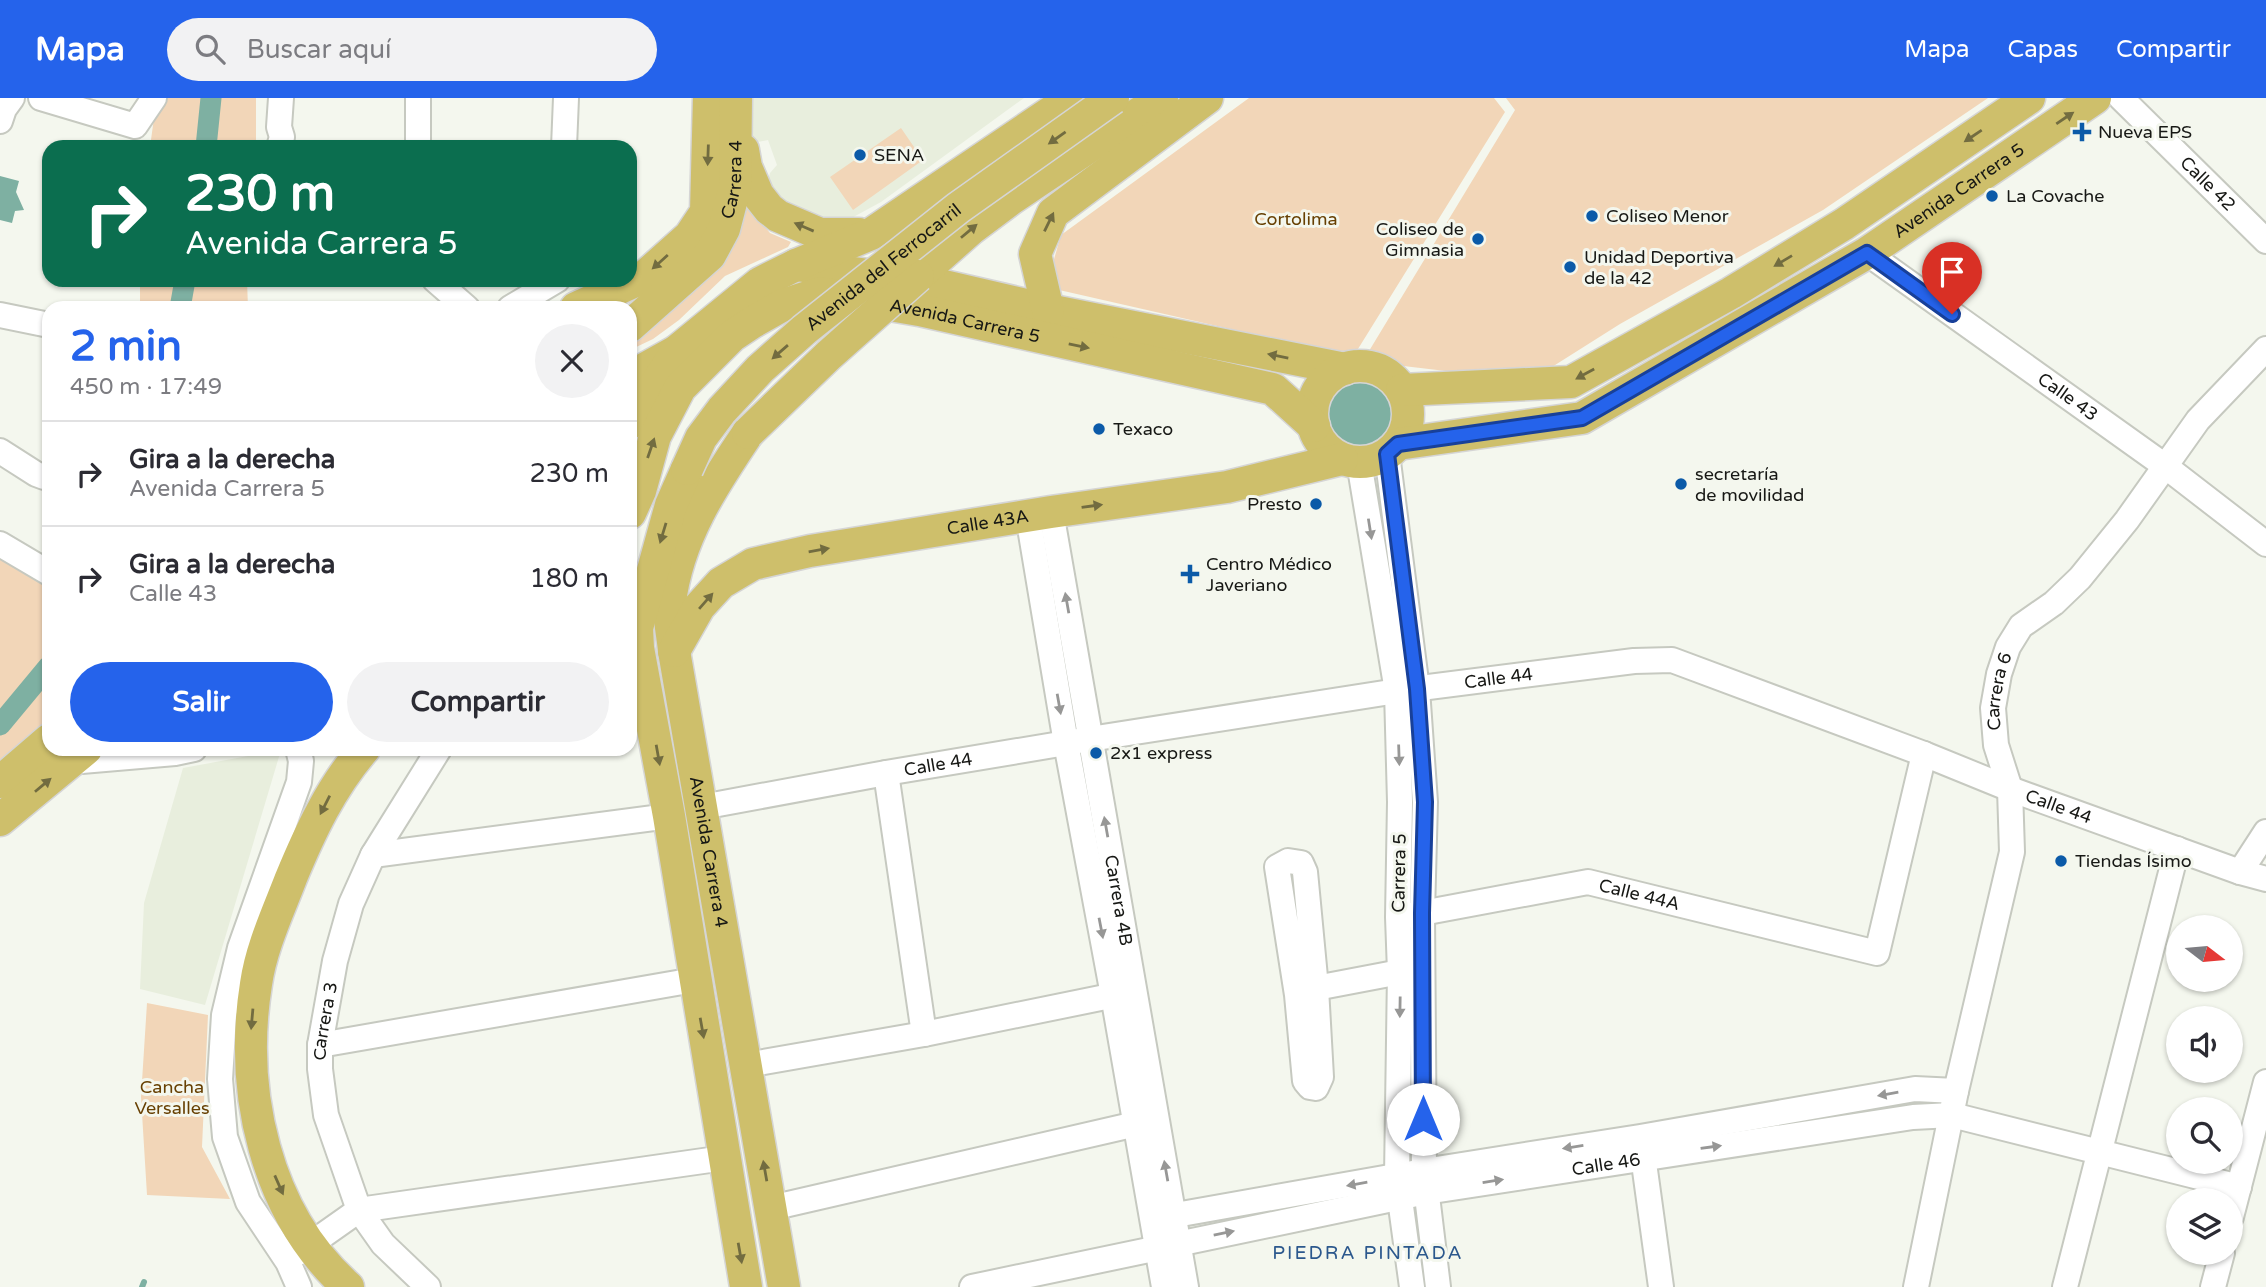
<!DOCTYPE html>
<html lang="es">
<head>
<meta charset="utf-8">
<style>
	:root { --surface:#fff; --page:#f2f2f3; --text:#2b2b33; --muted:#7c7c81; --line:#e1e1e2; --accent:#2563eb }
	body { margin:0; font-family:"Varela Round",sans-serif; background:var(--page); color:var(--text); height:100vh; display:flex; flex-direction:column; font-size:26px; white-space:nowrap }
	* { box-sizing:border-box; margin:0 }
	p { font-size:23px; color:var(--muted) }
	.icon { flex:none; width:38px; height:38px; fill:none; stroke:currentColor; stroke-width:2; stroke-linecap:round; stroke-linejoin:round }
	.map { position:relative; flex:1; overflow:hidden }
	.side { position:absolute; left:42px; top:203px; width:595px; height:455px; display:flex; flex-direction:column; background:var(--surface); border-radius:21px; box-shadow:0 2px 5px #0004 }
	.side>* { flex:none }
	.guide { position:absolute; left:42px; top:42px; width:595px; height:147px; border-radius:21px; box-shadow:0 2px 5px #0004; background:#0b6e4f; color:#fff; overflow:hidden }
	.needle { width:46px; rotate:106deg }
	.controls { position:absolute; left:2166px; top:817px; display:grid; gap:14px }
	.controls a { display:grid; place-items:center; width:77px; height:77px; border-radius:50%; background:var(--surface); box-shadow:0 2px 5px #0004; font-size:35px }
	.pin { position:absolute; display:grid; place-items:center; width:60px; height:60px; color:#fff; margin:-72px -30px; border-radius:50% 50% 50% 0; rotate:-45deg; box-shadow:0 0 7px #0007 }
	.pin .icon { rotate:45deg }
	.me { position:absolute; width:77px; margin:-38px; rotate:0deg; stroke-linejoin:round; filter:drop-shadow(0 0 5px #0008) }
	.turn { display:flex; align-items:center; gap:24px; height:147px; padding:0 28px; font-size:32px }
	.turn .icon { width:91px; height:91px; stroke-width:2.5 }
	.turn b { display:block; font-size:49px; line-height:60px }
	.round { display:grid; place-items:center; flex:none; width:74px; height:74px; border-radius:37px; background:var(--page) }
	.overview { display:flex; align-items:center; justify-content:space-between; height:119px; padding:0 28px }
	h1 { font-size:42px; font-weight:800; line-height:52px; color:var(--accent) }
	.primary-button { display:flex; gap:14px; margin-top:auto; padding:14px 28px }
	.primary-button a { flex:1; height:80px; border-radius:42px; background:var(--accent); color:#fff; font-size:28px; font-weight:800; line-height:80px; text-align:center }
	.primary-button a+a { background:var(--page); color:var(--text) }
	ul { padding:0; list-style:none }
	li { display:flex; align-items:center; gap:21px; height:105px; padding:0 28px; border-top:2px solid var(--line) }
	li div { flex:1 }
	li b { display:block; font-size:26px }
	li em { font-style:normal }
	header { display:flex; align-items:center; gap:42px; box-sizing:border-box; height:98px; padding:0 35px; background:var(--accent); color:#fff }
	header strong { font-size:33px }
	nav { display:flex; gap:38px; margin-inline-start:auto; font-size:24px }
	.search { width:490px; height:63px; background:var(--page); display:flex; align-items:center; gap:18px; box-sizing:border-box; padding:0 24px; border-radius:38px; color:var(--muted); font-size:26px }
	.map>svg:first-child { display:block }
</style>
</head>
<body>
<header>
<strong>Mapa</strong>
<div class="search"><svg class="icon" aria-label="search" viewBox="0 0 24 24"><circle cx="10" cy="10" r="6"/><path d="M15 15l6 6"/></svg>Buscar aquí</div>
<nav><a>Mapa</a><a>Capas</a><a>Compartir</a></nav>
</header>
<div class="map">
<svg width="2266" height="1189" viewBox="0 0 2266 1189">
	<rect width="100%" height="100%" fill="#f4f7ee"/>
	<path fill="#e8eedd" d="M 740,0 L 1024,0 L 881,104 L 846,123 L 790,116 L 767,86 L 770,75 L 777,67 L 768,42 L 744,47 Z
		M 281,652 L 205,907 L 140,891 L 144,805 L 183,670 Z"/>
	<path fill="#f2d6b8" d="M 164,0 L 256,0 L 256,49 L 150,49 L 154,20 Z
		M 1249,0 L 1494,0 L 1505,14 L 1353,259 L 1046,189 L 1061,137 Z
		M 1506,0 L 1988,0 L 1823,112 L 1620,226 L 1544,274 L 1471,276 L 1395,267 L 1381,262 L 1369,253 L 1515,12 Z
		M 901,30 L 923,62 L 853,112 L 830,79 Z
		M 738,97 L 770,135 L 791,144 L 788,149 L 725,178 L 679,222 L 653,241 L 630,252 L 630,234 Z
		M 140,182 L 247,182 L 248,210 L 140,210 Z
		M 0,447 L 49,471 L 49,627 L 0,671 Z
		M 147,905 L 208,917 L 202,1049 L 230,1101 L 147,1097 L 141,999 Z"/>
	<path fill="#7eb0a2" d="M 0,78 L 19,83 L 16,94 L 24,112 L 15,113 L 12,125 L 0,122 Z
		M1325 315a35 35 0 1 1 70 0a35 35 0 1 1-70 0Z"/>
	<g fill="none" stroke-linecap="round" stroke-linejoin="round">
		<path stroke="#7eb0a2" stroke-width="6" d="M 142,1189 L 144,1184"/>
		<path stroke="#7eb0a2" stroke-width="21" d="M 206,49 L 211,0
			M 180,210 L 185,182
			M 0,627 L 49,568"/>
		<defs>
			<g id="minor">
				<path d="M 41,0 L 135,28 L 154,0"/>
				<path d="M 418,0 L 418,49"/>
				<path id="s1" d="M 2121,0 L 2266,143"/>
				<path d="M 0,23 L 4,11 L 12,0"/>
				<path d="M 279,49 L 282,39 L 279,29 L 281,0"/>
				<path d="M 564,49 L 566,0"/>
				<path id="s2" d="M 1867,155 L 2165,368 L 2266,446"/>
				<path d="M 435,182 L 467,210"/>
				<path d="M 510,210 L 557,182"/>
				<path d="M 0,217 L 49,227"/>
				<path d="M 0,353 L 36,376 L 44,379 L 49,376"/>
				<path d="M 1387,356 L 1417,591 L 1425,704 L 1422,815 L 1424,1073 L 1438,1189"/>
				<path d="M 1359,364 L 1397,593 L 1400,704 L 1398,819 L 1400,874 L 1397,1079 L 1412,1189"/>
				<path id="s3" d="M 1051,414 L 1186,1189"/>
				<path d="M 1028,418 L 1066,645 L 1113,897 L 1164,1189"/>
				<path d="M 0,446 L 49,475"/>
				<path d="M 298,651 L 301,663 L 299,684 L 240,850 L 224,917 L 220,981 L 225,1039 L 248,1104 L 288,1164 L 299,1189"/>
				<path d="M 70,664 L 175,655 L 194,651"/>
				<path d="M 886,675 L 924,936"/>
				<path id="s4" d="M 702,709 L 886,675 L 1090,641 L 1397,593 L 1634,563 L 1672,562 L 1924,656 L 2010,691 L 2240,774 L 2266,781"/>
				<path d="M 373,757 L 669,718"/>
				<path d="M 1288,763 L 1301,765 L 1305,774 L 1316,890 L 1321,979 L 1316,990 L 1310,989 L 1305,983 L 1297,897 L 1277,769 Z"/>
				<path d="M 2240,774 L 2266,734"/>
				<path id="s5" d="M 1406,818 L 1588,784 L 1877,855 L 1924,656"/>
				<path d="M 1302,895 L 1316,890 L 1400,874"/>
				<path d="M 320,947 L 694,882"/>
				<path d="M 746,967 L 924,936 L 1130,894"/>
				<path d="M 1641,1043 L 1661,1189"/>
				<path d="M 771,1110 L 1136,1026"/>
				<path d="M 2231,1119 L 2266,984"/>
				<path d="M 1153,1121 L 1424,1073 L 1640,1039 L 1915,991 L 1956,993"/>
				<path d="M 298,1155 L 359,1112 L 724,1060"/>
				<path id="s6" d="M 428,1189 L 383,1146 L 359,1112 L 326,1017 L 320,971 L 320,947 L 335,863 L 351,806 L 373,757 L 439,651"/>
				<path id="s7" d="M 972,1189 L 1426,1094 L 1913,1019 L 1952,1017 L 2239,1089"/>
				<path id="s8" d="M 1916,1189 L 1956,993 L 2012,754 L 2010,691 L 1996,647 L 1993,610 L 1999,576 L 2008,549 L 2021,528 L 2054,505 L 2080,480 L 2127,422 L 2198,322 L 2266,251"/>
				<path d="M 2065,1189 L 2177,751"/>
				<path d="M 2213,1189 L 2222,1155"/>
			</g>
			<g id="major">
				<path d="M 743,52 L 746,69 L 758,97 L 769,111 L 778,118 L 820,136 L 859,136"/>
				<path d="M 796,167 L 940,187 L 1048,212 L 1345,271"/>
				<path d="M 918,178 L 971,131 L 1011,101 L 1162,0"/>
				<path d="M 576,210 L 644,179 L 690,138 L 706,114 L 709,0"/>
				<path d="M 1048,212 L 1035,156 L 1053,115 L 1207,0"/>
				<path id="s9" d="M 630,228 L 710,157 L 724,131 L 735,89 L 736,0"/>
				<circle cx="1360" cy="316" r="48"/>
				<path d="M 630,279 L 675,254"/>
				<path d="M 1402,292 L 1571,284 L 1731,195 L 1844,126 L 2029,0"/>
				<path d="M 630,325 L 678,252 L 760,185 L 796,167 L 871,136 L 1072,0"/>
				<path id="s10" d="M 748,335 C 713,387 677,441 670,505 C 668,520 673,538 674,553 L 784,1189"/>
				<path id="s11" d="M 1398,346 L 1582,320 L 1867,155 L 2095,0"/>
				<path d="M 687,371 L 671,407 L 637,530 L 638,550 L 669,718 L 746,1189"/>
				<path id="s12" d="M 630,415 L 640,393 L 655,338 L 680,290 L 732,238 L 753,224 L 783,207 L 820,195 L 919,212 L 1273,291 L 1314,328"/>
				<path id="s13" d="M 674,553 L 699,509 L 721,485 L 753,466 L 810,453 L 1051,414 L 1227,389 L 1342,361"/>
				<path d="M 0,684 L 49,642"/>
				<path d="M 0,722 L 86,651"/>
				<path d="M 348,1189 C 265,1115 239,993 256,886 C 261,850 278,814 291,780 C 310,734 331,689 364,651"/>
			</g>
		</defs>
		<use href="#minor" stroke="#c6c9c0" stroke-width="28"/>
		<use href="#major" stroke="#d5d5d5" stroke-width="35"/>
		<use href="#minor" stroke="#fff" stroke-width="24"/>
		<use href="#major" stroke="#cebf6b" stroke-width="32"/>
		<defs>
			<g id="major-bridge">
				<path d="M 748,335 L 829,257 L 918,178"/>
				<path id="s14" d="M 687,371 L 701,340 L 722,312 L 760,271 L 804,232 L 958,110 L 1113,0"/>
			</g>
		</defs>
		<use href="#major-bridge" stroke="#d5d5d5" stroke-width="35" stroke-linecap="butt"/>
		<use href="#major-bridge" stroke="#cebf6b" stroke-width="32"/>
	</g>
	<defs><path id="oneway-solid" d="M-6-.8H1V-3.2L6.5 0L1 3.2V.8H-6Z" transform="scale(1.75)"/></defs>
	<g fill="#726c40">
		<use href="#oneway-solid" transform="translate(2065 20) rotate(-34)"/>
		<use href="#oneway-solid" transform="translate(1973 38) rotate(146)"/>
		<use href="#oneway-solid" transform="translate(1057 40) rotate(145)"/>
		<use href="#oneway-solid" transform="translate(708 57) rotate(92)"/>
		<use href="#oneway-solid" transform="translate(1049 124) rotate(-64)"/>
		<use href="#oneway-solid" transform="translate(804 129) rotate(-157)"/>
		<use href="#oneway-solid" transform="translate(969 133) rotate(-40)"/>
		<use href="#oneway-solid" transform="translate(1783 163) rotate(149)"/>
		<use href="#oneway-solid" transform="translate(660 164) rotate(138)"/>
		<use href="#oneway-solid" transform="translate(1079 248) rotate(12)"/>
		<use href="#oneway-solid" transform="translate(780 254) rotate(139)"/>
		<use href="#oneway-solid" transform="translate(1278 258) rotate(-169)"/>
		<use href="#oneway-solid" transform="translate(1585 276) rotate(151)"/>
		<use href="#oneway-solid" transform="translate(651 350) rotate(-71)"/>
		<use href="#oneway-solid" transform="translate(1092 408) rotate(-8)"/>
		<use href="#oneway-solid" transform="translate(663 435) rotate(107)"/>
		<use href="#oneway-solid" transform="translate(819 452) rotate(-10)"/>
		<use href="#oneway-solid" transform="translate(706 503) rotate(-49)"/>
		<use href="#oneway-solid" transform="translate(658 657) rotate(80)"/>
		<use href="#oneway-solid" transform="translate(43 687) rotate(-40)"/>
		<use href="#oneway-solid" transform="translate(325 707) rotate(117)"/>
		<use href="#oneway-solid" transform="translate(252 921) rotate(95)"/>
		<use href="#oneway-solid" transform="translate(702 930) rotate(80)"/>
		<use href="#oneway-solid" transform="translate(765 1073) rotate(-100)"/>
		<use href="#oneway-solid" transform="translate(279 1087) rotate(66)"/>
		<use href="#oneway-solid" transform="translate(740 1155) rotate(80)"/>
	</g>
	<g fill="#979796">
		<use href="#oneway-solid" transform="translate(1370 431) rotate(81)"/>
		<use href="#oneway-solid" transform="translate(1067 505) rotate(-100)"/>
		<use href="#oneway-solid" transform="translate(1059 606) rotate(80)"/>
		<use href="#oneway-solid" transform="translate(1399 657) rotate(88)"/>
		<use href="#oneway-solid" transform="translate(1106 729) rotate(-100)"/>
		<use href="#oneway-solid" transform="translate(1101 830) rotate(79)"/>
		<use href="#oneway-solid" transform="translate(1400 909) rotate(91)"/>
		<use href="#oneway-solid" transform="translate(1888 996) rotate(170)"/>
		<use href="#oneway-solid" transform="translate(1573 1049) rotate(171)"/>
		<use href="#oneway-solid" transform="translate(1711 1049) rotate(-8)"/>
		<use href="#oneway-solid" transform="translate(1166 1073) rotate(-100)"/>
		<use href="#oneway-solid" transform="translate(1493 1083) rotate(-9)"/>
		<use href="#oneway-solid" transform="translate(1357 1086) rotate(170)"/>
		<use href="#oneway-solid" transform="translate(1224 1135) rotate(-11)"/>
	</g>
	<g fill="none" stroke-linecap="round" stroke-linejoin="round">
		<defs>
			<path id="route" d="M 1423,1021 L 1422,815 L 1425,704 L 1417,591 L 1387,356 L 1398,346 L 1582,320 L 1867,155 L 1952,216"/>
		</defs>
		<use href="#route" stroke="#184099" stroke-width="18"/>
		<use href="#route" stroke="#2563eb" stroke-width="12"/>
	</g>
	<g fill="#0b5aa8" stroke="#f4f7ee" stroke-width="2.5">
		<path d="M2078.5 23.5h7v7h7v7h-7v7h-7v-7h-7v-7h7z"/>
		<circle cx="860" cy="57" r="7"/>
		<circle cx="1992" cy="98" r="7"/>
		<circle cx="1592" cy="118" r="7"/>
		<circle cx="1478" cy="141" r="7"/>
		<circle cx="1570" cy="169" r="7"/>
		<circle cx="1099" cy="331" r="7"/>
		<circle cx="1681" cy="386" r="7"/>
		<circle cx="1316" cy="406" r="7"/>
		<path d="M1186.5 465.5h7v7h7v7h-7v7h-7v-7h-7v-7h7z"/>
		<circle cx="1096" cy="655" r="7"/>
		<circle cx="2061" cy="763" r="7"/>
	</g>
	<g text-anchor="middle" stroke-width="6" stroke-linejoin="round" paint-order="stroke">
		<g font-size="18" fill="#171815" stroke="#f4f7ee" text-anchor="start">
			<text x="2098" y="40">Nueva EPS</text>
			<text x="874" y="63">SENA</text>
			<text x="2006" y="104">La Covache</text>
			<text x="1606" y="124">Coliseo Menor</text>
			<text x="1464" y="137" text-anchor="end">Coliseo de<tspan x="1464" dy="21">Gimnasia</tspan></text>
			<text x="1584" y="165">Unidad Deportiva<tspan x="1584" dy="21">de la 42</tspan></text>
			<text x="1113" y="337">Texaco</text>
			<text x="1695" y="382">secretaría<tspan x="1695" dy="21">de movilidad</tspan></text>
			<text x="1302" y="412" text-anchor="end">Presto</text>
			<text x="1206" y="472">Centro Médico<tspan x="1206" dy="21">Javeriano</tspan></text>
			<text x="1110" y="661">2x1 express</text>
			<text x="2075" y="769">Tiendas Ísimo</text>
		</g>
		<g font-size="18" fill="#171815" stroke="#f4f7ee">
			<text dy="6" stroke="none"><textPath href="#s9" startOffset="187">Carrera 4</textPath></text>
			<text dy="6" stroke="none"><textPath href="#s1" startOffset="122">Calle 42</textPath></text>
			<text dy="6" stroke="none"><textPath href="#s11" startOffset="626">Avenida Carrera 5</textPath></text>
			<text dy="6" stroke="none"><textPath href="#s14" startOffset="285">Avenida del Ferrocarril</textPath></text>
			<text dy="6" stroke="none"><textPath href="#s12" startOffset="455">Avenida Carrera 5</textPath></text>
			<text dy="6" stroke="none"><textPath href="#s2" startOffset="247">Calle 43</textPath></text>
			<text dy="6" stroke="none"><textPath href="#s13" startOffset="359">Calle 43A</textPath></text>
			<text dy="6" stroke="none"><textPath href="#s4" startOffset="807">Calle 44</textPath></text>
			<text dy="6" stroke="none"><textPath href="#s8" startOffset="609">Carrera 6</textPath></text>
			<text dy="6" stroke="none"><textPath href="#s4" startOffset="240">Calle 44</textPath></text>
			<text dy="6" stroke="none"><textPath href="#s4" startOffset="1395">Calle 44</textPath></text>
			<text dy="6" stroke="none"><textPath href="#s10" startOffset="441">Avenida Carrera 4</textPath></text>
			<text transform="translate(1399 775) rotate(-89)" y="6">Carrera 5</text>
			<text dy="6" stroke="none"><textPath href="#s5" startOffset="238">Calle 44A</textPath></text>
			<text dy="6" stroke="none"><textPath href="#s3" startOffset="394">Carrera 4B</textPath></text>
			<text dy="6" stroke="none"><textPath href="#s6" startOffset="299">Carrera 3</textPath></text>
			<text dy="6" stroke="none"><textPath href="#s7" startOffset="646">Calle 46</textPath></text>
		</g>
		<g font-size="18" fill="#674003" stroke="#f4f7ee">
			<text x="1296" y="127">Cortolima</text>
			<text x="172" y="995">Cancha<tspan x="172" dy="21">Versalles</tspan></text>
		</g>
		<g font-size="19" letter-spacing="2" fill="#2c588d" stroke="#f4f7ee">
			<text x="1368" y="1161">PIEDRA PINTADA</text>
		</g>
	</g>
</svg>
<div class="controls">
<a><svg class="needle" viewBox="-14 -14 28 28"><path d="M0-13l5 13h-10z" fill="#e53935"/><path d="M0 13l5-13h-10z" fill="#7c7c81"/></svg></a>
<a><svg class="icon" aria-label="sound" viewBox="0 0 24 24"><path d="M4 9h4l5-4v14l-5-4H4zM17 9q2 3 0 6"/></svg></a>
<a><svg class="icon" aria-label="search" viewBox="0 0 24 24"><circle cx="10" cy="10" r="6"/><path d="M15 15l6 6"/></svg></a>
<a><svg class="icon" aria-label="layers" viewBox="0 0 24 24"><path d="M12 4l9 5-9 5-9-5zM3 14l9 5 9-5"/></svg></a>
</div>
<div class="pin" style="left:1952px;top:216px;background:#d93025"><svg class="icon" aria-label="arrive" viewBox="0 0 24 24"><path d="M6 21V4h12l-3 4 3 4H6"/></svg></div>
<svg class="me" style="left:1423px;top:1021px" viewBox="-20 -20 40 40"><circle r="19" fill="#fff"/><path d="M0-13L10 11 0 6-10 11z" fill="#2563eb"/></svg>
<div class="guide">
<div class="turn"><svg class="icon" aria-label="right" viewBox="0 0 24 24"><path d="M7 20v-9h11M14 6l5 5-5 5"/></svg><div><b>230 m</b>Avenida Carrera 5</div></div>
</div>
<section class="side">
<div class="overview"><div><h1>2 min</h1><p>450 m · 17:49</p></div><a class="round"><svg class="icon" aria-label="close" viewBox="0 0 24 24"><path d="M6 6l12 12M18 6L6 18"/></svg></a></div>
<ul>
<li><svg class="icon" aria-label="right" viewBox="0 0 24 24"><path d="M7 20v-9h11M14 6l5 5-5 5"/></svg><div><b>Gira a la derecha</b><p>Avenida Carrera 5</p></div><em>230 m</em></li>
<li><svg class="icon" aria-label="right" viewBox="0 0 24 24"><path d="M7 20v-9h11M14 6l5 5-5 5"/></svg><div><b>Gira a la derecha</b><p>Calle 43</p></div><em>180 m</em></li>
</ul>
<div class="primary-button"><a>Salir</a><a>Compartir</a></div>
</section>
</div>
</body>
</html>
